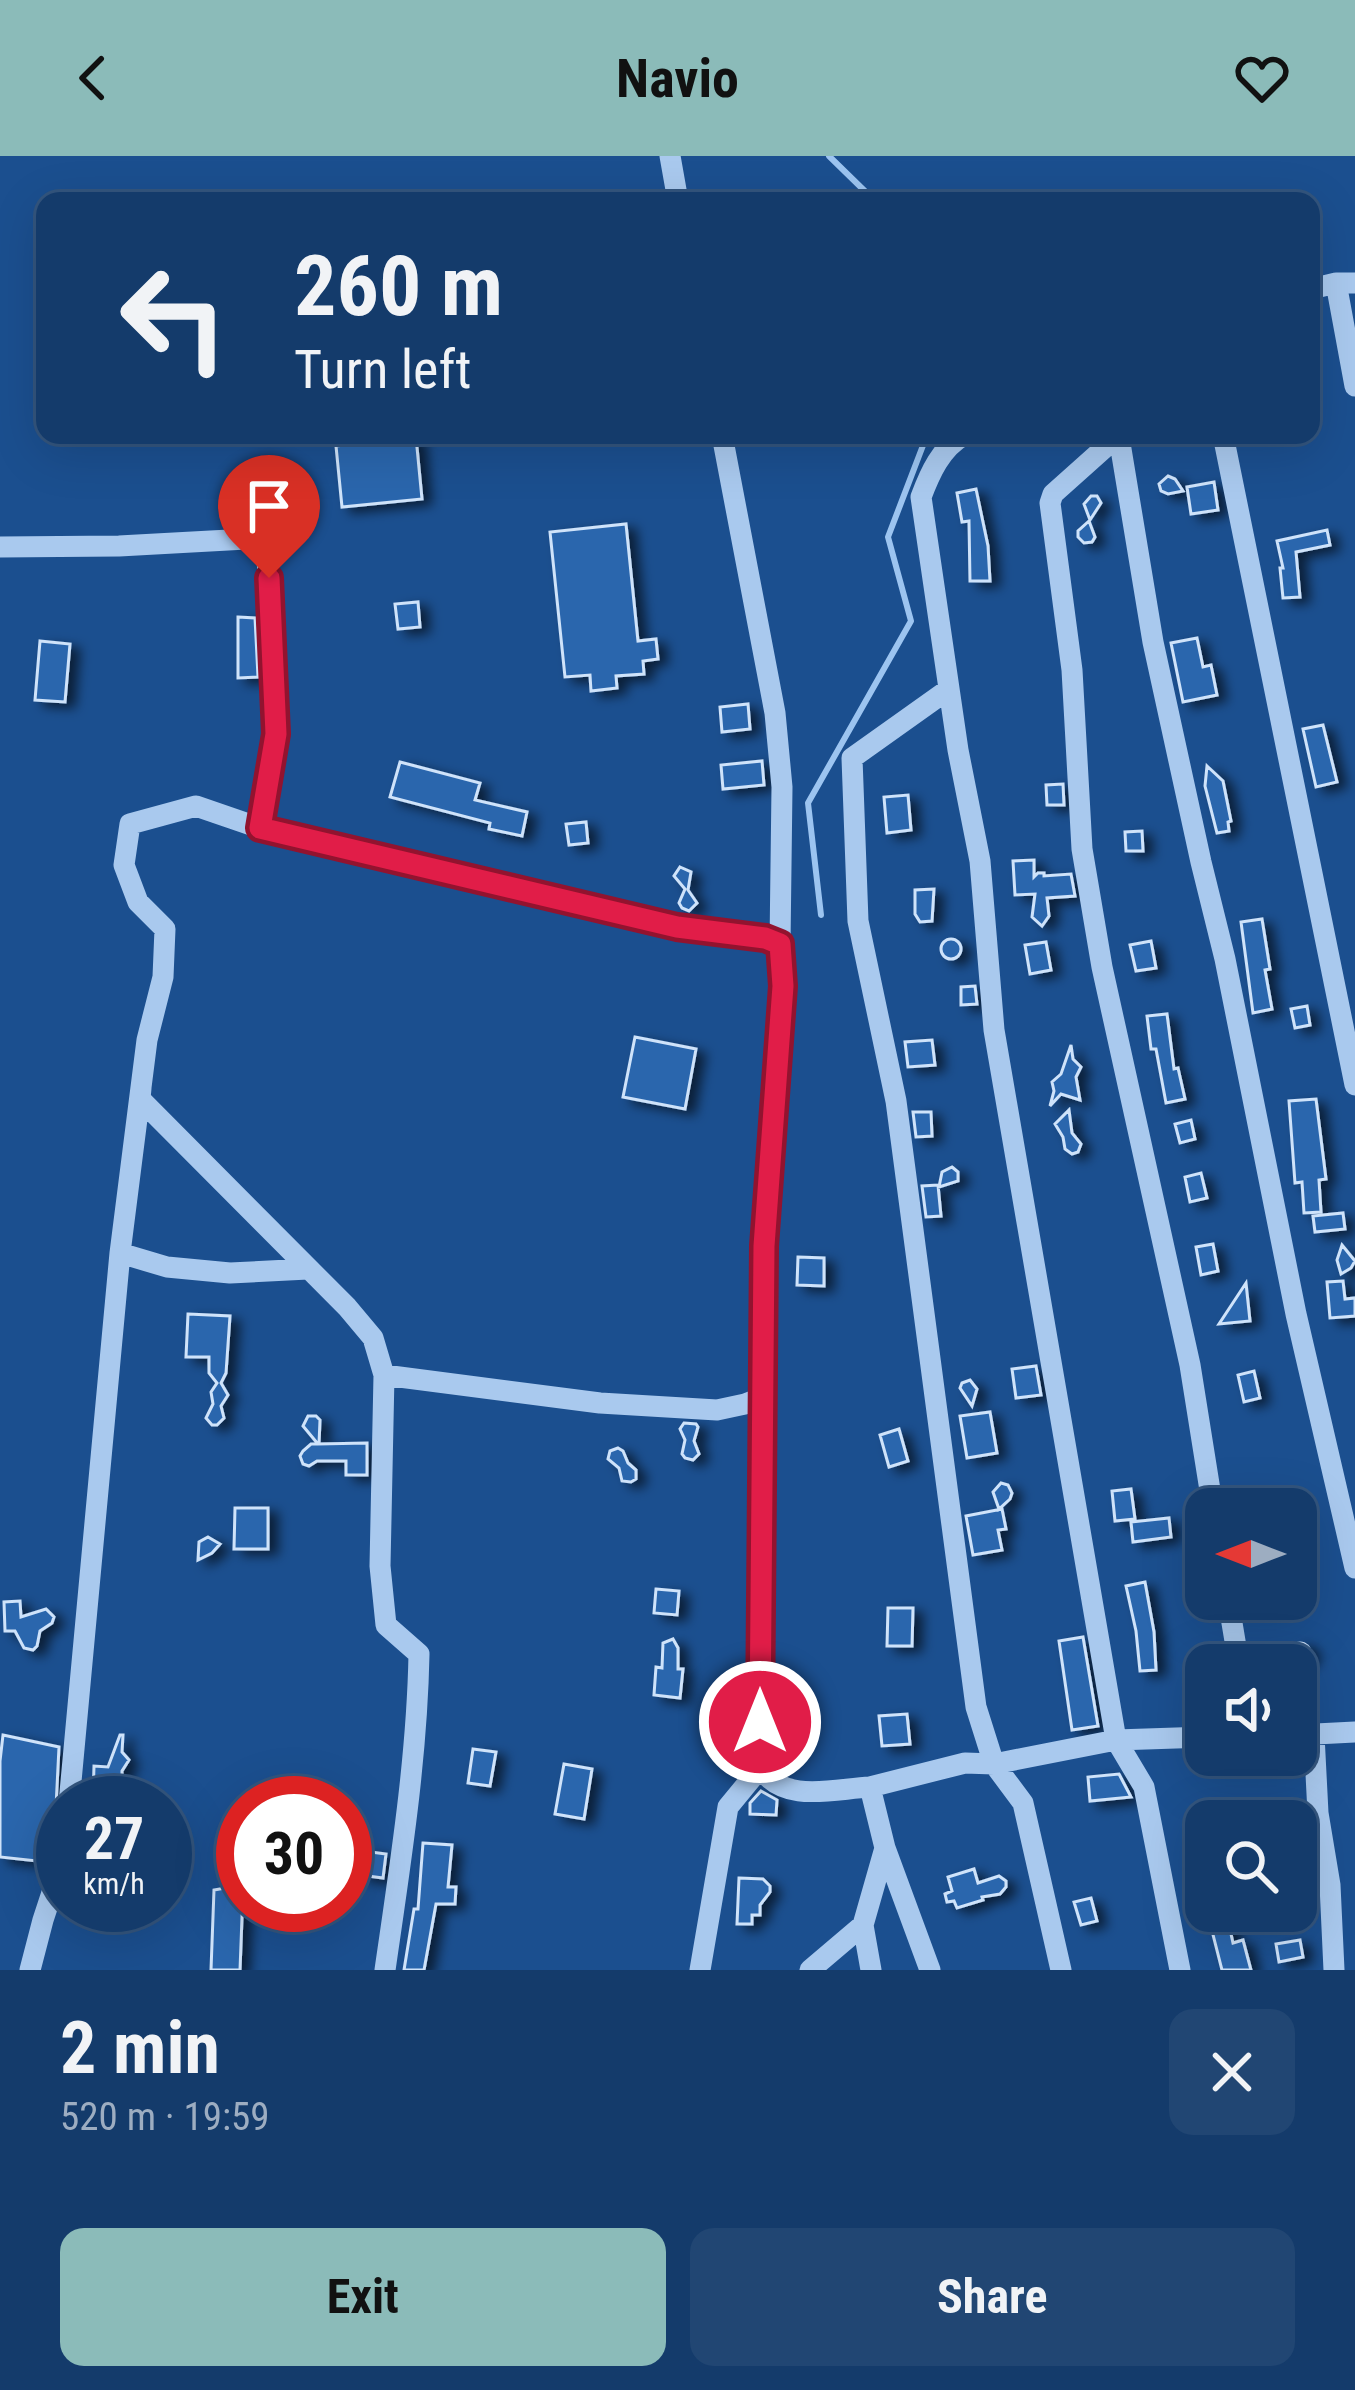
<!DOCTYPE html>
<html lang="en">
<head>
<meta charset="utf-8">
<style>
	:root { --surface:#143b6b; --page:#214673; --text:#f1f3f6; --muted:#9dadc1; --line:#33557e; --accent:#8bbbb9 }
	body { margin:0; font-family:"Roboto Condensed",sans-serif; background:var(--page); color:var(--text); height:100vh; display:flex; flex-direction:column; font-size:45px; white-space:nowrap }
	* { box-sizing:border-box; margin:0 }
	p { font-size:39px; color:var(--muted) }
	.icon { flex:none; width:66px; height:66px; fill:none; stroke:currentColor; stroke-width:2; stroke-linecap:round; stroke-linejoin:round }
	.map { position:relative; height:1814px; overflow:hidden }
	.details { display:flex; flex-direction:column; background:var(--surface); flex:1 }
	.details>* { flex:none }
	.banner { position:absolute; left:36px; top:36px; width:1284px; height:252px; border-radius:24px; box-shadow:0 12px 48px #0002,0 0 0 3px var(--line); background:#143b6b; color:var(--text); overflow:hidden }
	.needle { width:78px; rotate:270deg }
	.controls { position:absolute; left:1185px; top:1332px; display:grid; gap:24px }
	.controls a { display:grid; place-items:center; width:132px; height:132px; border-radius:24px; background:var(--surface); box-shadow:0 12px 48px #0002,0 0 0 3px var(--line); font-size:60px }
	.speed { position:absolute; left:36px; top:1620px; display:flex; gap:24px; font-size:60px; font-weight:700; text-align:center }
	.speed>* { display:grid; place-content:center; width:156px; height:156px; border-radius:50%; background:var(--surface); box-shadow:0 12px 48px #0002,0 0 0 3px var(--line); line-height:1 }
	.speed small { font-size:30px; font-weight:400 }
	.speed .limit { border:18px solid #d22; background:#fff; color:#111 }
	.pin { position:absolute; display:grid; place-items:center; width:102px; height:102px; color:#fff; margin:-123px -51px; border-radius:50% 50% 50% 0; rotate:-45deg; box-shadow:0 0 12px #0007 }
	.pin .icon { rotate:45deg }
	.me { position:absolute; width:132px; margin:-66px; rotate:0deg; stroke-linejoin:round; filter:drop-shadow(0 0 9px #0008) }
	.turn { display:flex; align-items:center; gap:42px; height:252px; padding:0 60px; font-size:54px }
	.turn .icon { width:156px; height:156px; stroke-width:2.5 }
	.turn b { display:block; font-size:84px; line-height:102px }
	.round { display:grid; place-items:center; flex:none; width:126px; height:126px; border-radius:24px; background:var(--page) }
	.head { display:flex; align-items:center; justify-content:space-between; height:204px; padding:0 60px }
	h1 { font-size:72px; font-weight:700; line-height:90px }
	.cta { display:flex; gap:24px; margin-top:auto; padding:24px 60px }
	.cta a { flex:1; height:138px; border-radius:24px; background:var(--accent); color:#111; font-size:48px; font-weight:700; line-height:138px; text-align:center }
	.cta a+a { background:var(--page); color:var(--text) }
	header { display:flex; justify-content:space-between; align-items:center; height:156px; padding:0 60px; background:var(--accent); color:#111; font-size:54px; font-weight:700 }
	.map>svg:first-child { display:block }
</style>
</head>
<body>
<header><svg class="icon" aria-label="back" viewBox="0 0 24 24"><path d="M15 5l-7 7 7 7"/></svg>Navio<svg class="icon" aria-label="heart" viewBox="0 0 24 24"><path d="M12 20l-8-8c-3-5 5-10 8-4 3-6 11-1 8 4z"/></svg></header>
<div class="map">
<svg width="1355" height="1814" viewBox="0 0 1355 1814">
	<defs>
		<filter id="shadow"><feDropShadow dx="9" dy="5" stdDeviation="6" flood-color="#0009"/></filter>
	</defs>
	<rect width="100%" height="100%" fill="#1b4f8f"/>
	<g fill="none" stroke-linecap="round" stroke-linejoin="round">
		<path stroke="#9cc4f0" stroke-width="6" d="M 829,0 L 875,45
			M 821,759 L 808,647 L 911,465 L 888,381 L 927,279"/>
	</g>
	<path fill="#2a66ad" stroke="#cfe3fa" stroke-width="3" filter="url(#shadow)" d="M 416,281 L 422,343 L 342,351 L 336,290 Z
		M 1168,320 L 1175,323 L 1183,335 L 1168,338 L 1161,335 L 1159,328 Z
		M 1214,326 L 1218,354 L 1191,358 L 1187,331 Z
		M 976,333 L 988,390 L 990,425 L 970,425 L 969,365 L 962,366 L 957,337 Z
		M 1091,340 L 1097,340 L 1101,347 L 1090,364 L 1084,348 Z
		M 1089,365 L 1095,381 L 1092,386 L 1084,387 L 1078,381 L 1078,375 Z
		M 626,368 L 638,485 L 656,483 L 658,503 L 643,505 L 644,518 L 616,520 L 617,532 L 591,535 L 590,519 L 565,521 L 550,376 Z
		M 1327,374 L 1330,389 L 1296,396 L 1300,441 L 1283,442 L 1280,412 L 1283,412 L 1277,385 Z
		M 418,446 L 420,471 L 398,473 L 395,448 Z
		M 238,461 L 255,462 L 258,521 L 238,522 Z
		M 1197,482 L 1203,511 L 1211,509 L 1217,539 L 1183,546 L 1171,487 Z
		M 40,485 L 70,488 L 65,546 L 35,544 Z
		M 748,548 L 750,573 L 722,576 L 720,551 Z
		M 1323,569 L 1337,626 L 1316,631 L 1303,573 Z
		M 762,605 L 764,629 L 723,633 L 721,609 Z
		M 400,606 L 480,627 L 475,644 L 527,656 L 522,680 L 489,673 L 490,667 L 390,641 Z
		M 1207,610 L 1223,625 L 1231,665 L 1228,666 L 1229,675 L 1217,677 L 1205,630 Z
		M 1063,628 L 1064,649 L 1047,649 L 1046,629 Z
		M 908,639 L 911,674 L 887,677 L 884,641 Z
		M 586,666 L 588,687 L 569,689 L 566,668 Z
		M 1142,675 L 1143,695 L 1126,695 L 1125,676 Z
		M 1034,704 L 1034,721 L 1038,717 L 1044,717 L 1044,720 L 1071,718 L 1075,740 L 1047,742 L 1049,760 L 1042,770 L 1032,761 L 1035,738 L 1015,739 L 1013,705 Z
		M 680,711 L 691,716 L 688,734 L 697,747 L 689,755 L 682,752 L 679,747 L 685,733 L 674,720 Z
		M 934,733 L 932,765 L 920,766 L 915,758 L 915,734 Z
		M 1262,763 L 1270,813 L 1265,814 L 1272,853 L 1253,857 L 1241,766 Z
		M941 793a10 10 0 1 1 20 0a10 10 0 1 1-20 0Z
		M 1151,785 L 1156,812 L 1136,815 L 1130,789 Z
		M 1046,786 L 1051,814 L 1030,818 L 1025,789 Z
		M 975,830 L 977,848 L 961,849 L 961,831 Z
		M 1307,850 L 1310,869 L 1295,872 L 1291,853 Z
		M 1167,858 L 1174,913 L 1178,912 L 1185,943 L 1166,947 L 1156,893 L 1151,893 L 1147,860 Z
		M 635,881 L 696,893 L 685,953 L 623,941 Z
		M 932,884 L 935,909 L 908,911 L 905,886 Z
		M 1071,889 L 1073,903 L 1081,911 L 1076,921 L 1080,944 L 1061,938 L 1050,950 L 1054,935 L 1052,926 L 1061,918 Z
		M 1316,943 L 1326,1023 L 1319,1024 L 1321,1056 L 1304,1057 L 1302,1026 L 1295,1027 L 1289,945 Z
		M 1069,954 L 1072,977 L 1081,988 L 1078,996 L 1072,998 L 1065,993 L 1063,981 L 1055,968 Z
		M 913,956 L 931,956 L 932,980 L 916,981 Z
		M 1191,964 L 1195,983 L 1180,987 L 1175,968 Z
		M 952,1011 L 958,1016 L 958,1025 L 939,1031 L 942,1016 Z
		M 1201,1017 L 1207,1042 L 1190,1046 L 1185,1021 Z
		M 938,1029 L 941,1060 L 926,1061 L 922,1030 Z
		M 1343,1057 L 1345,1073 L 1315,1076 L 1313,1060 Z
		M 1213,1088 L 1218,1115 L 1201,1119 L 1196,1091 Z
		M 1342,1089 L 1355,1105 L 1351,1112 L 1341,1118 L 1337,1104 Z
		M 798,1101 L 824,1102 L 824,1130 L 797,1129 Z
		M 1343,1125 L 1345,1143 L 1355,1142 L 1355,1160 L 1330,1162 L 1327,1126 Z
		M 1246,1127 L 1250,1165 L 1219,1168 Z
		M 188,1158 L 230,1160 L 226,1217 L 221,1227 L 228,1239 L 221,1250 L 224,1262 L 217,1269 L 212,1269 L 206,1262 L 213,1248 L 211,1236 L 217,1227 L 209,1217 L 209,1201 L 186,1201 Z
		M 1036,1210 L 1041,1239 L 1016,1242 L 1012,1213 Z
		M 1254,1215 L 1260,1242 L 1244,1246 L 1238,1219 Z
		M 970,1224 L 977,1233 L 972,1250 L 960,1232 L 962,1227 Z
		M 990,1256 L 997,1297 L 967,1302 L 960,1260 Z
		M 308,1260 L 316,1260 L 320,1264 L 319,1288 L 367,1287 L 367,1319 L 346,1319 L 346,1305 L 317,1305 L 309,1310 L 303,1308 L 300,1300 L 303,1295 L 311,1288 L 318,1288 L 303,1270 Z
		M 684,1267 L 696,1268 L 698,1271 L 694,1285 L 699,1298 L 693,1304 L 685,1302 L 682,1298 L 685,1284 L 680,1273 Z
		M 899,1273 L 908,1305 L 889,1311 L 880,1279 Z
		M 618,1292 L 623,1295 L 628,1307 L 636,1314 L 636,1323 L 631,1326 L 622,1325 L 619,1312 L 608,1303 L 610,1295 Z
		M 1001,1327 L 1008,1329 L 1012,1337 L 1010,1343 L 999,1353 L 993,1336 Z
		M 1131,1333 L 1135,1363 L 1115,1365 L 1112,1335 Z
		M 235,1352 L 268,1352 L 268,1393 L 234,1393 Z
		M 1002,1353 L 1006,1373 L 998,1374 L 1002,1394 L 973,1399 L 966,1360 Z
		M 1169,1362 L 1171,1381 L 1133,1386 L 1131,1366 Z
		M 208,1381 L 220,1388 L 212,1397 L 198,1404 L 199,1386 Z
		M 1145,1426 L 1154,1476 L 1156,1514 L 1140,1515 L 1136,1475 L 1126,1430 Z
		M 656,1433 L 679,1435 L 677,1459 L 654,1457 Z
		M 20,1445 L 21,1461 L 46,1453 L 54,1461 L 52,1467 L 40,1475 L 37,1490 L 33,1494 L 24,1492 L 15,1475 L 5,1475 L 4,1446 Z
		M 888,1452 L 913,1452 L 912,1490 L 887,1490 Z
		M 1083,1481 L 1098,1570 L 1072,1574 L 1059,1485 Z
		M 673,1483 L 678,1492 L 678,1513 L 683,1513 L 680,1542 L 654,1539 L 656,1511 L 662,1512 L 663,1487 Z
		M1290 1497a10 10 0 1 1 20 0a10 10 0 1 1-20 0Z
		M 907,1558 L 910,1588 L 882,1590 L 879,1560 Z
		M 3,1579 L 59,1591 L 54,1691 L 46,1706 L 0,1701 L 0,1605 Z
		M 120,1579 L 123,1579 L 122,1596 L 129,1604 L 122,1615 L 122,1634 L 110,1633 L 109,1645 L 93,1644 L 94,1610 L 108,1611 Z
		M 473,1593 L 496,1596 L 490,1630 L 468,1627 Z
		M 564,1608 L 592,1613 L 584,1663 L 555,1658 Z
		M 1119,1618 L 1131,1641 L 1090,1645 L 1088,1621 Z
		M 761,1635 L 777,1644 L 776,1659 L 750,1658 L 750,1647 Z
		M 423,1687 L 452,1689 L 448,1731 L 456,1731 L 455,1748 L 436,1748 L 424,1814 L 404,1814 L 414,1753 L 418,1753 Z
		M 363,1695 L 386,1698 L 383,1722 L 360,1719 Z
		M 974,1713 L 978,1727 L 999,1720 L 1006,1725 L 1006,1731 L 1000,1738 L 982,1741 L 983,1744 L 957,1752 L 954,1745 L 947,1746 L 945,1738 L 952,1735 L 948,1721 Z
		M 739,1722 L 763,1723 L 770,1730 L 770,1736 L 760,1749 L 760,1759 L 752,1759 L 752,1768 L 737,1768 Z
		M 231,1731 L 243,1735 L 240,1814 L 211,1814 L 214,1734 Z
		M 1091,1742 L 1097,1765 L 1081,1769 L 1074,1746 Z
		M 1207,1755 L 1226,1755 L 1233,1787 L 1243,1784 L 1251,1814 L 1222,1814 Z
		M 1300,1784 L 1303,1801 L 1279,1806 L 1276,1788 Z"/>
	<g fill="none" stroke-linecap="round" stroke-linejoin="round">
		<path stroke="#a9c9ee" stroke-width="21" d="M 670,0 L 678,45
			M 1336,127 L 1355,230
			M 1311,133 L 1336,127 L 1355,127
			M 722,279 L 775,557 L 782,631 L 780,788 L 783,830 L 763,1091 L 760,1612 C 785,1648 832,1633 870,1631 L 885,1692 L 930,1814
			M 964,279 C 941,292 930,317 921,341 L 958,594 L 980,705 L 994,874 L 1116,1584 L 1144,1631 L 1180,1814
			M 1119,279 L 1053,338 L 1050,347 L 1072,514 L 1082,693 L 1102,811 L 1190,1209 L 1213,1353
			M 1223,279 L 1355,929
			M 1119,281 L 1153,486 L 1201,706 L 1225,803 L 1296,1158 L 1355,1412
			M 0,391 L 119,390 L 266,382 L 276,578 L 260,672
			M 949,533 L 852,602 L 858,765 L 896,945 L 976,1551 L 994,1608 L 1023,1647 L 1061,1814
			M 141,932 L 140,943 L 347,1151 L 373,1182 L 384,1219 L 380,1410 L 386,1469 L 419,1498 C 417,1604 400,1710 385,1814
			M 120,1097 L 167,1111 L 230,1117 L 308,1113
			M 384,1219 L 600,1247 L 717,1254 L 745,1248 L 763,1241
			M 1228,1443 L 1239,1509
			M 1296,1579 L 1355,1576
			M 1314,1579 L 1318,1657 L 1330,1729 L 1334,1814
			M 870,1631 L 965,1607 L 994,1608 L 1116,1584 L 1206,1581
			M 69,1647 L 120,1097 L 147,884 L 163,821 L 165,773 L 138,746 L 124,709 L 130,668 L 196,650 L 260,672 L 677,771 L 765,782 L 780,788
			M 30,1814 L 43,1764 L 63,1703
			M 700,1814 L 728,1651 L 760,1612
			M 810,1814 L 863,1769
			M 871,1814 L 863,1769 L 885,1692"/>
	</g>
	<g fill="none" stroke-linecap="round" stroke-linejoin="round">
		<defs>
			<path id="route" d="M 269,422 L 276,578 L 260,672 L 677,771 L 765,782 L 780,788 L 783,830 L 764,1090 L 760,1566"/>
		</defs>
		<use href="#route" stroke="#92132f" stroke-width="30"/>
		<use href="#route" stroke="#e11d48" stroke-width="21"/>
	</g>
</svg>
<div class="controls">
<a><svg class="needle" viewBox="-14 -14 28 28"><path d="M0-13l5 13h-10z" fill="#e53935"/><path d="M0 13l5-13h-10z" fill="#9dadc1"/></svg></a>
<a><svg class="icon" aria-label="sound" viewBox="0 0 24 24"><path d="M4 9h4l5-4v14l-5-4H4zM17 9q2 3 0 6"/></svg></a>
<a><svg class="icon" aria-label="search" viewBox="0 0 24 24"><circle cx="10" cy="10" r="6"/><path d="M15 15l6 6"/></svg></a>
</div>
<div class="speed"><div>27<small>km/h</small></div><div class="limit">30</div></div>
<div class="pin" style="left:269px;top:422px;background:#d93025"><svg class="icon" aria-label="arrive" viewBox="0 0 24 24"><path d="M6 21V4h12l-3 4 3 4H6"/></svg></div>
<svg class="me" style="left:760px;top:1566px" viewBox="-20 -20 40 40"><circle r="17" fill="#e11d48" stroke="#fff" stroke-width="3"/><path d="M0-11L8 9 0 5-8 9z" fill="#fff"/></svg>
<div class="banner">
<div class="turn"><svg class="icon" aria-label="left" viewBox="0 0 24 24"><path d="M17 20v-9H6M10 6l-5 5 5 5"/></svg><div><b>260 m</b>Turn left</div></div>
</div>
</div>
<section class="details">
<div class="head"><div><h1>2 min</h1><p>520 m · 19:59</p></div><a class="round"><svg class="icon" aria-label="close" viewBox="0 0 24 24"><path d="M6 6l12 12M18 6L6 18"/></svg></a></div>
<div class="cta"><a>Exit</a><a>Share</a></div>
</section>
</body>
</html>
